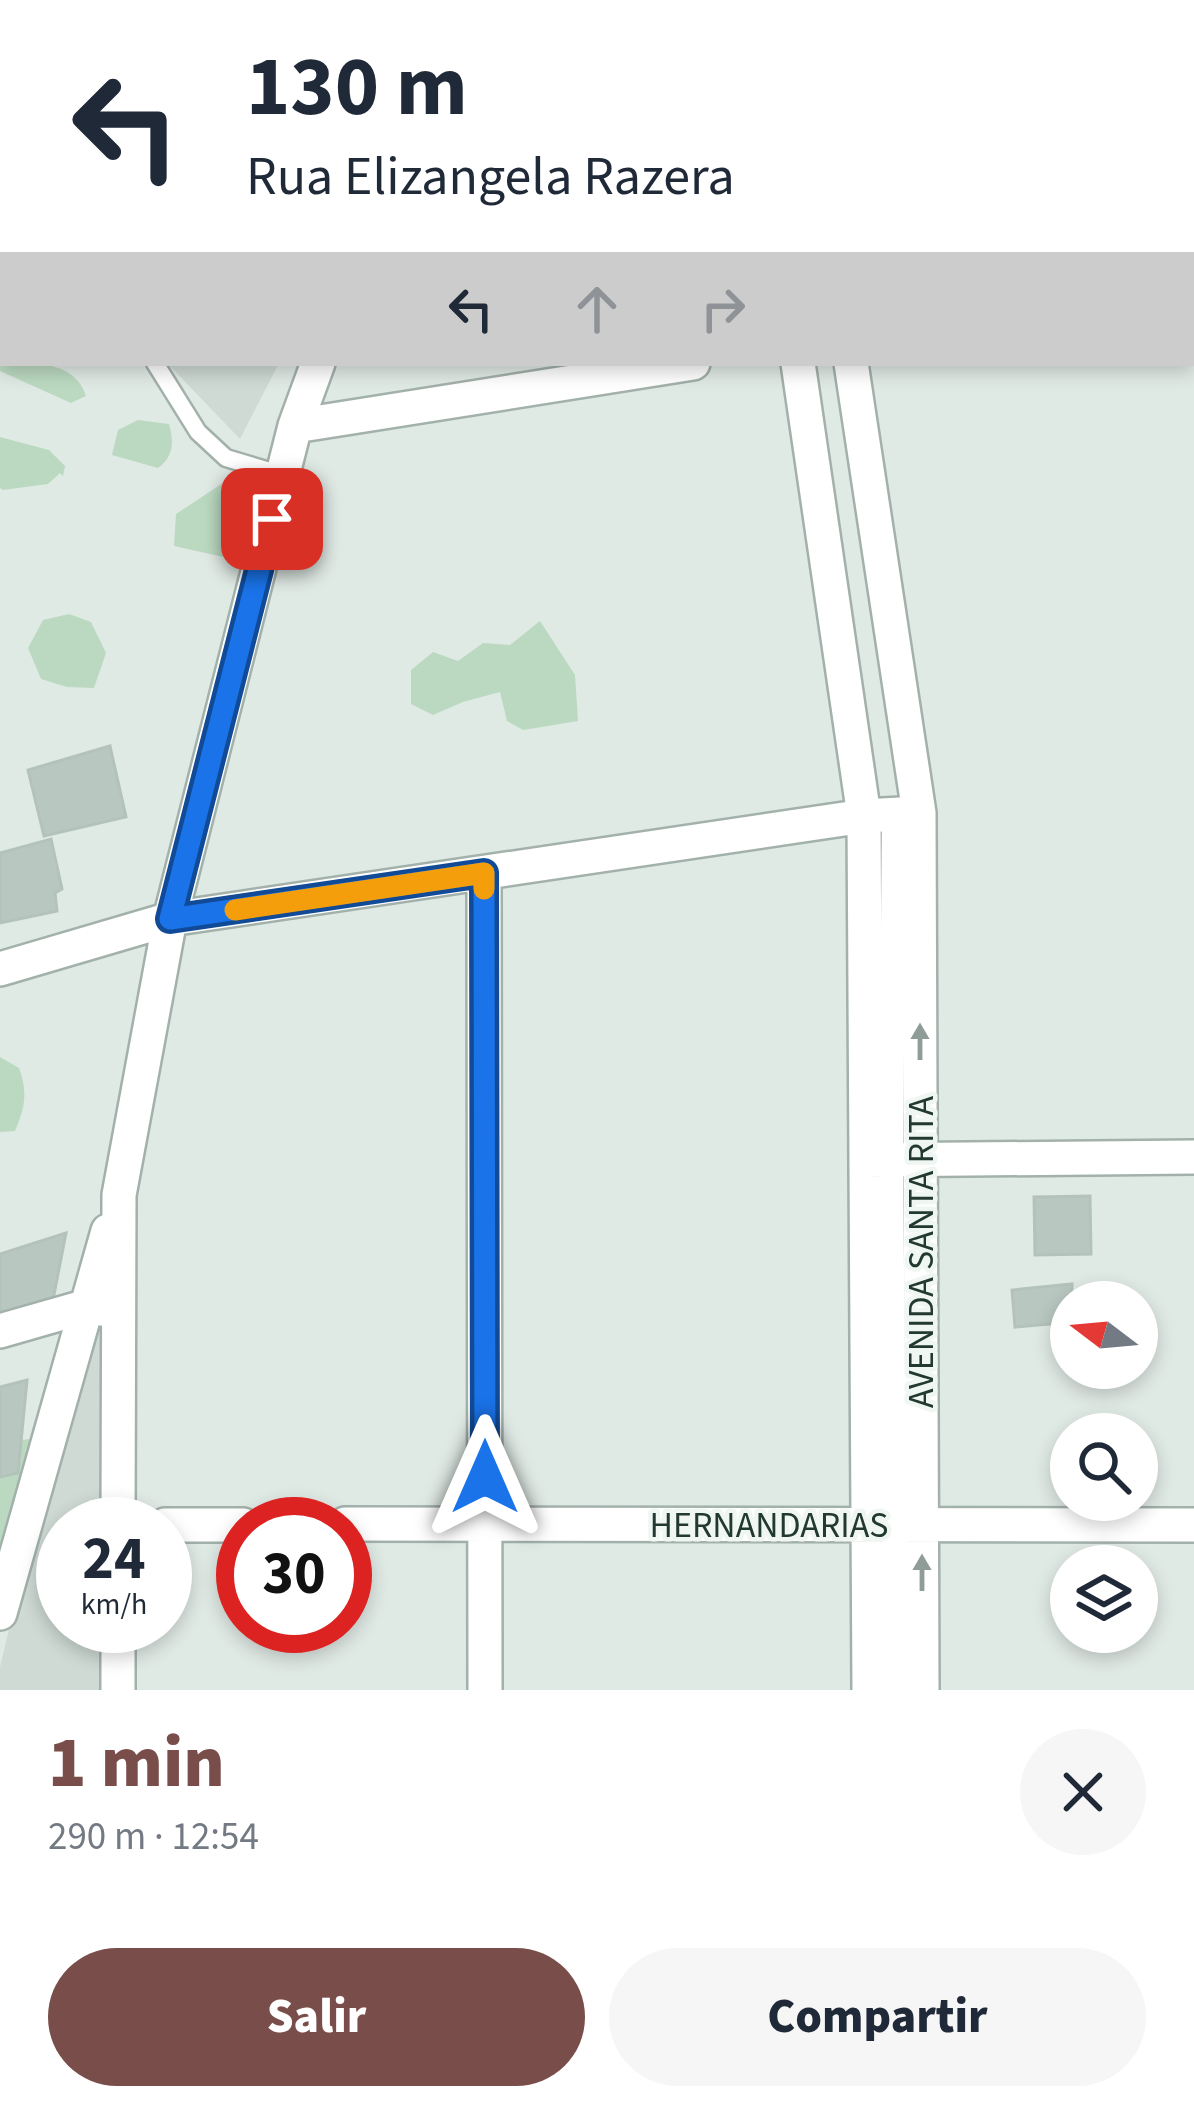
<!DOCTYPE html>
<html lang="es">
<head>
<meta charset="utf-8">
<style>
	:root { --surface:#fff; --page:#f6f6f7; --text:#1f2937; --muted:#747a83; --accent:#794d4a }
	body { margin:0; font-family:"Source Sans 3",sans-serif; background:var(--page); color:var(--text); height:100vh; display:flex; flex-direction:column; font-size:45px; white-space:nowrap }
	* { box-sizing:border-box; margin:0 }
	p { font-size:39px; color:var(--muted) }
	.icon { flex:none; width:66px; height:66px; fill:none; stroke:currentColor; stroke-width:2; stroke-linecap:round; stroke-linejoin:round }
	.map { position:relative; height:1690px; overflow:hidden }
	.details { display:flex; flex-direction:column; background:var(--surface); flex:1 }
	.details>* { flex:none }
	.top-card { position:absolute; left:0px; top:0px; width:1194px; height:366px; box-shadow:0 6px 18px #0003; background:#fff; color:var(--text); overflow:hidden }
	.needle { width:78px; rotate:286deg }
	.fabs { position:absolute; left:1050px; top:1281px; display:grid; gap:24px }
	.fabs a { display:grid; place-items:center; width:108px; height:108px; border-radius:50%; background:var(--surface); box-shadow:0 6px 18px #0003; font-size:60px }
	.speed { position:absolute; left:36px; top:1497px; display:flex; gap:24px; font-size:60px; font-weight:700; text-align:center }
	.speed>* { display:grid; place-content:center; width:156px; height:156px; border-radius:50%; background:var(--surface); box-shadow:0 6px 18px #0003; line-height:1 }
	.speed small { font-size:30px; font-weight:400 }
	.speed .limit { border:18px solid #d22; background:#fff; color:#111 }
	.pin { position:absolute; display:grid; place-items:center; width:102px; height:102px; color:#fff; margin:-51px; border-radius:24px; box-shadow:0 6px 18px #0006 }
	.me { position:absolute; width:132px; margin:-66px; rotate:0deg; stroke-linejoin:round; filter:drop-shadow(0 0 9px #0008) }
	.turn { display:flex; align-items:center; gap:42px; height:252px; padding:0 48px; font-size:54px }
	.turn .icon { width:156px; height:156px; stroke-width:2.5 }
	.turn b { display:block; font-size:84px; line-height:102px }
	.lanes { display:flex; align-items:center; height:114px; padding:0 48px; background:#0003; justify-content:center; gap:60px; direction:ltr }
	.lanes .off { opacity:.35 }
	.round { display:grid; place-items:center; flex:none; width:126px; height:126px; border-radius:63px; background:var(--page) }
	.overview { display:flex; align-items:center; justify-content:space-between; height:204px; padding:0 48px }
	h1 { font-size:72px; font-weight:800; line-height:90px; color:var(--accent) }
	.primary-button { display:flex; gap:24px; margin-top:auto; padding:24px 48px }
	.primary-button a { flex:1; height:138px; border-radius:72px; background:var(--accent); color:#fff; font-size:48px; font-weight:800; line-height:138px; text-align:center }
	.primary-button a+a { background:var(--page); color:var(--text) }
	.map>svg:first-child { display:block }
</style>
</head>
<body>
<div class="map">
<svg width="1194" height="1690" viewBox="0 0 1194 1690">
	<rect width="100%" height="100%" fill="#e0eae5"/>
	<path fill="#cfdad4" d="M 0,0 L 463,0 L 3,3 L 0,179 Z
		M 167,363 L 279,363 L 240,439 Z
		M 87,1306 L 119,1313 L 118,1524 L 63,1524 L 63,1626 L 118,1626 L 118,1690 L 0,1690 L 0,1667 Z"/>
	<path fill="#bbd9c1" d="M 0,332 L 3,363 C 33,363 75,360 86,396 L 71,403 L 0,371 Z
		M 138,420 L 169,424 C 174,442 174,456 158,468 L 112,455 L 118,430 Z
		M 0,437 L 49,450 L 65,466 L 63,476 L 60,473 L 48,484 L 3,490 L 0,488 Z
		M 229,479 L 251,486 L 262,494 L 259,553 L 228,558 L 174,546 L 176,514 Z
		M 69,614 L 91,622 L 106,653 L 94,688 L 67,687 L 41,679 L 28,648 L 43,620 Z
		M 540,621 L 575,675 L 578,721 L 523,730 L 507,721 L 500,692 L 463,702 L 433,715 L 411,704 L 411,670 L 433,652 L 458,661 L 483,643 L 510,645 Z
		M 0,1057 L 19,1068 C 28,1092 25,1108 15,1131 L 0,1132 Z
		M 31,1439 L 24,1482 L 0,1545 L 0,1479 L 20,1440 Z"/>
	<path fill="#b9c7c1" stroke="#b3c3bb" stroke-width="3" d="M 110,746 L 126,817 L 44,836 L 28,770 Z
		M 51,839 L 62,889 L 55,893 L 57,911 L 0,923 L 0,853 Z
		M 1090,1196 L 1091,1254 L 1035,1255 L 1034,1197 Z
		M 66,1233 L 52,1305 L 0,1318 L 0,1254 Z
		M 1072,1284 L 1071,1322 L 1015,1327 L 1012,1290 Z
		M 27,1380 L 18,1473 L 0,1477 L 0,1387 Z"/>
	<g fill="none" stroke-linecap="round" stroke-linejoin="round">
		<defs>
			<path id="service" d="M 0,80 L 3,86
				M 155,363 L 198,432 L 226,458 L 283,475"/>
			<path id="pedestrian" d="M 894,815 L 891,1160 L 896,1690"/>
			<path id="minor" d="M 507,3 L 509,0
				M 985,3 L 987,0
				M 1191,284 L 1194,283
				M 798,363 L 864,816 L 869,1690
				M 851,363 L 919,813
				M 295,426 L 693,363
				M 484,873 L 485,1690
				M 0,969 L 170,919 L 864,816 L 919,813 L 922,1690
				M 866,1160 L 1194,1157
				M 0,1331 L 87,1306 L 102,1309
				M 118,1524 L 119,1195 L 170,919 L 295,426 L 318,363
				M 345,1524 L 1194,1525
				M 165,1525 L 243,1525
				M 0,1613 L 108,1231
				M 118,1690 L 118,1626"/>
		</defs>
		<use href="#service" stroke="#a3b1ab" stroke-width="21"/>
		<use href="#pedestrian" stroke="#a3b1ab" stroke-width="28"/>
		<use href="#minor" stroke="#a3b1ab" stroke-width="38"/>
		<use href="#service" stroke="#fff" stroke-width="16"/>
		<use href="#pedestrian" stroke="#fff" stroke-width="24"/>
		<use href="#minor" stroke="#fff" stroke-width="33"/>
	</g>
	<defs><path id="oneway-solid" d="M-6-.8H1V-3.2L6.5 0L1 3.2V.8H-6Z" transform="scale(3)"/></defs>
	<g fill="#909c98">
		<use href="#oneway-solid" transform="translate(920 1042) rotate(-90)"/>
		<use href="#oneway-solid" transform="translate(922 1573) rotate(-90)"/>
	</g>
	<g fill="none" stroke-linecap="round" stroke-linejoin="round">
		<defs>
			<path id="route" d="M 272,519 L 170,919 L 484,873 L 485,1477"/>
		</defs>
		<use href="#route" stroke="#114b97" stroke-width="30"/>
		<use href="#route" stroke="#1a73e8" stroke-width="21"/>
		<path stroke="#f59e0b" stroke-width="21" d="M 235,910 L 484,873 L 484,889"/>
	</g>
	<g text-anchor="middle" stroke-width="9" stroke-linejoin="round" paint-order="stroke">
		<g font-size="36" fill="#223931" stroke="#f0f7f3">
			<text transform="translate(920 1252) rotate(-90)" y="13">AVENIDA SANTA RITA</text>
			<text x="769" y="1537">HERNANDARIAS</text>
		</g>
	</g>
</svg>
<div class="fabs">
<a><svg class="needle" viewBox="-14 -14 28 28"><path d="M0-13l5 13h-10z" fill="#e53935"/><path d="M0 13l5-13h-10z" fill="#747a83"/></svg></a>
<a><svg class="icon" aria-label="search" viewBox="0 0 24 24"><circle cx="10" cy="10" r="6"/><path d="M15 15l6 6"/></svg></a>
<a><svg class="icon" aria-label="layers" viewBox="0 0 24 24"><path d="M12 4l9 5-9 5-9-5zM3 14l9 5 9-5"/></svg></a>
</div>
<div class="speed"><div>24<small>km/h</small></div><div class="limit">30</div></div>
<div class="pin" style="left:272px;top:519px;background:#d93025"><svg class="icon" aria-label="arrive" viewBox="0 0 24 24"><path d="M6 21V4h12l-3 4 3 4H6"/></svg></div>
<svg class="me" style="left:485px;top:1477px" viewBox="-20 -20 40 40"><path d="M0-17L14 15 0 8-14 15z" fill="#1a73e8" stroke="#fff" stroke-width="4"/></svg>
<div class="top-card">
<div class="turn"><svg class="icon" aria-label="left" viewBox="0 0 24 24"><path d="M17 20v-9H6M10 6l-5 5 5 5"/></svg><div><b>130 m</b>Rua Elizangela Razera</div></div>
<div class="lanes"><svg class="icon" aria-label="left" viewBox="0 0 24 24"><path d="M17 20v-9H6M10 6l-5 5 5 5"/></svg><svg class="icon off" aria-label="ahead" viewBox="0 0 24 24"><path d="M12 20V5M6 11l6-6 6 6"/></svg><svg class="icon off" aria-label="right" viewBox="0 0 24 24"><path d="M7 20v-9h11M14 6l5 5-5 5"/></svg></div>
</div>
</div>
<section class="details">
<div class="overview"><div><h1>1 min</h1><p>290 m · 12:54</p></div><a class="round"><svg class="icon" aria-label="close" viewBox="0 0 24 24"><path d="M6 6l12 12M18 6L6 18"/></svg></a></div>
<div class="primary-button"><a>Salir</a><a>Compartir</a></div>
</section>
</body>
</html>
